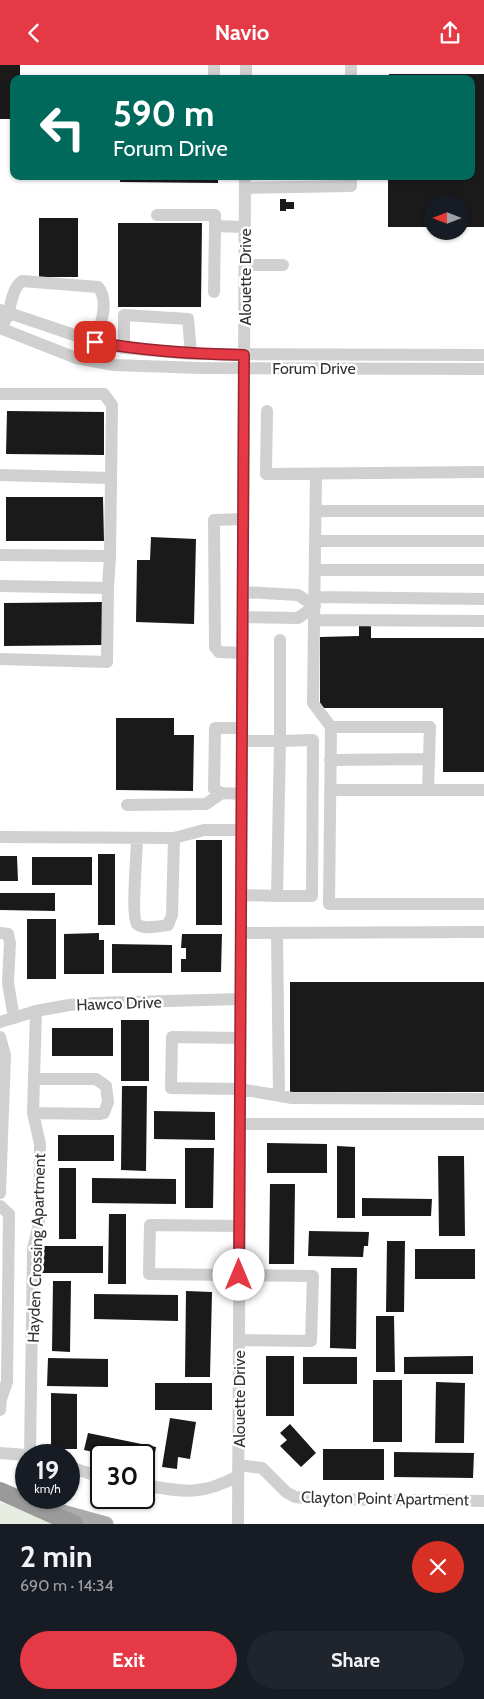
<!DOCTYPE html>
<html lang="en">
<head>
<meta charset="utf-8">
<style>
	:root { --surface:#171b24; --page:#20242c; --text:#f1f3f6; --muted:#9ea1a6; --accent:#e63946 }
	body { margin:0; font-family:Cabin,sans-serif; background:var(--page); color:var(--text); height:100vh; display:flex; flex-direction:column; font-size:19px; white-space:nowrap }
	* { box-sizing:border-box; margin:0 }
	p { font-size:16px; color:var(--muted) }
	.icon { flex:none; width:28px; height:28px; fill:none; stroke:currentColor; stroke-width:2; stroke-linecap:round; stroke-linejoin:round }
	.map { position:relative; height:1459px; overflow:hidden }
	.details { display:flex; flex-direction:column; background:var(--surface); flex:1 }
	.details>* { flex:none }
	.banner { position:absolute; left:10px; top:10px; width:465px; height:105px; border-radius:10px; box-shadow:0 1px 4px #0004; background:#00695c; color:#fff; overflow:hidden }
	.needle { width:32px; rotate:270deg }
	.tools { position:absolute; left:424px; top:130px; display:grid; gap:10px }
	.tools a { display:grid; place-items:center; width:45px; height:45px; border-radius:50%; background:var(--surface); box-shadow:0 1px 4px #0004; font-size:25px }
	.speed { position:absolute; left:15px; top:1379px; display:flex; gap:10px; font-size:25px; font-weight:700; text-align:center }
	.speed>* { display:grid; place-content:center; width:65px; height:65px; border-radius:50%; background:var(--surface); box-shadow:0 1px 4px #0004; line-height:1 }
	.speed small { font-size:12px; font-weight:400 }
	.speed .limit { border:2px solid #111; border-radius:8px; background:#fff; color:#111 }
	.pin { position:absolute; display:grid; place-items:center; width:42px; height:42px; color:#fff; margin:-21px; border-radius:10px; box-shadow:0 2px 8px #0006 }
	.me { position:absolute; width:55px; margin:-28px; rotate:0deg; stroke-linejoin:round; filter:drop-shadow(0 0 4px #0008) }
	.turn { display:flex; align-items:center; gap:18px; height:105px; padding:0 20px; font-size:22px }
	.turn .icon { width:65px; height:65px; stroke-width:2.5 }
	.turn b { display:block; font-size:35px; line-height:42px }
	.round { display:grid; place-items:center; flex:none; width:52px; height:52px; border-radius:26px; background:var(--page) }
	.summary { display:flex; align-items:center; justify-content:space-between; height:85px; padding:0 20px }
	h1 { font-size:30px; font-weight:800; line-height:38px }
	.action { display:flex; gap:10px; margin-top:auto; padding:10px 20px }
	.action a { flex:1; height:58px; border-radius:30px; background:var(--accent); color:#fff; font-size:20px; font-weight:800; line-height:58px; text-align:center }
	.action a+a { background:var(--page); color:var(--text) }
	header { display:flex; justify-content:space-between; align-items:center; height:65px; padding:0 20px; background:var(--accent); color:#fff; font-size:22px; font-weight:800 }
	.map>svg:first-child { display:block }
</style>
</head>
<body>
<header><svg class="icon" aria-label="back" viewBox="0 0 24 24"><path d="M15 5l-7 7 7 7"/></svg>Navio<svg class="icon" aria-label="share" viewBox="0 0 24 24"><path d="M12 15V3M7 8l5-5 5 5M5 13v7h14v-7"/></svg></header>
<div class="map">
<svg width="484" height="1459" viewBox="0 0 484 1459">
	<rect width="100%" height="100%" fill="#fff"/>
	<path fill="#e6ecdf" d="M 0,1437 L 58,1459 L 0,1459 Z"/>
	<path fill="#1a1a1a" d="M 0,0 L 20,0 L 20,14 L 14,14 L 14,54 L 0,54 Z
		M 389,9 L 484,9 L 484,162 L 460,162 L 460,139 L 432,139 L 432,162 L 388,162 L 388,111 L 471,111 L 471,14 L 389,14 Z
		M 121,11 L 186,11 L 186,14 L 121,14 Z
		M 120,111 L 218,111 L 218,118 L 120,117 Z
		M 280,134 L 286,134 L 286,137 L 294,137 L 294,144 L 286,144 L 286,146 L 280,146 Z
		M 39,153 L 78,153 L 78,212 L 39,212 Z
		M 118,158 L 202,158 L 201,242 L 118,242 Z
		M 7,346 L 104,347 L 104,390 L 6,389 Z
		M 6,432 L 103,432 L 104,476 L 6,476 Z
		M 151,472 L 196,474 L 194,559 L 136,557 L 137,495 L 150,495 Z
		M 102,537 L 103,580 L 4,581 L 4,538 Z
		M 359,561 L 371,561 L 371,573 L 484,573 L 484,707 L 443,707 L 443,643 L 320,643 L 320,572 L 359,571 Z
		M 116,653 L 174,653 L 174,670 L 194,670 L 193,726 L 116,725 Z
		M 196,775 L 222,775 L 222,860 L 196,860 Z
		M 98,789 L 115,789 L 115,860 L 98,860 Z
		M 0,791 L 17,791 L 18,816 L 0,816 Z
		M 32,792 L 92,792 L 92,820 L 32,820 Z
		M 0,828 L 55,828 L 55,846 L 0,845 Z
		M 27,854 L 56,854 L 56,914 L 27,914 Z
		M 99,868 L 99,875 L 104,875 L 104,909 L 64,909 L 64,869 Z
		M 182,869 L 222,869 L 221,907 L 181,907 L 181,894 L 186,894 L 186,883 L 181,883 Z
		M 112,879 L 172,880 L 172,908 L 112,908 Z
		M 290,917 L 484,917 L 484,1027 L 290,1027 Z
		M 121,955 L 149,955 L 149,1016 L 121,1016 Z
		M 52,963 L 113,963 L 113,991 L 52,991 Z
		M 122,1021 L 147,1021 L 146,1106 L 121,1105 Z
		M 154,1046 L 215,1047 L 215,1075 L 154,1074 Z
		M 58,1070 L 114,1070 L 114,1096 L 58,1096 Z
		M 267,1078 L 327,1079 L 327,1108 L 267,1108 Z
		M 337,1081 L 355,1082 L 355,1153 L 337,1153 Z
		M 185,1083 L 214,1083 L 213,1143 L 185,1143 Z
		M 438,1091 L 464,1091 L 465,1171 L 439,1171 Z
		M 59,1103 L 76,1103 L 76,1174 L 59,1174 Z
		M 92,1113 L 176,1114 L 176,1139 L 92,1138 Z
		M 270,1119 L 295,1119 L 294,1199 L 269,1199 Z
		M 362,1133 L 432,1134 L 431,1151 L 362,1151 Z
		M 109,1149 L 126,1149 L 126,1219 L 108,1219 Z
		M 309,1166 L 369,1167 L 368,1181 L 364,1181 L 363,1192 L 308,1191 Z
		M 387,1176 L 405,1176 L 404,1247 L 386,1247 Z
		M 42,1181 L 103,1181 L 103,1208 L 42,1208 Z
		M 415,1184 L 475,1184 L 475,1214 L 415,1214 Z
		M 331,1203 L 357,1203 L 356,1284 L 330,1283 Z
		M 53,1216 L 71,1216 L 70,1287 L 52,1286 Z
		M 186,1226 L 212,1227 L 210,1312 L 185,1312 Z
		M 94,1229 L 178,1230 L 178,1256 L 94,1254 Z
		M 376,1251 L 394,1251 L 395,1307 L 376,1307 Z
		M 266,1291 L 294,1291 L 294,1351 L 266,1351 Z
		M 473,1291 L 473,1309 L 404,1309 L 404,1292 Z
		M 303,1292 L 357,1292 L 357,1319 L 303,1319 Z
		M 48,1293 L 108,1294 L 108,1322 L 47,1321 Z
		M 373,1315 L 402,1315 L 402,1377 L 373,1377 Z
		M 436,1317 L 465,1318 L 464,1378 L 435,1378 Z
		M 155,1318 L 212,1318 L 212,1345 L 155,1345 Z
		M 51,1328 L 77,1329 L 77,1384 L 51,1384 Z
		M 170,1353 L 196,1357 L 190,1394 L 178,1392 L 177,1404 L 162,1402 Z
		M 290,1359 L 316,1388 L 301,1402 L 280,1381 L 287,1375 L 280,1368 Z
		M 88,1368 L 156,1382 L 153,1400 L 144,1398 L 144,1390 L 107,1390 L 84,1385 Z
		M 323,1384 L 384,1384 L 384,1415 L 323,1415 Z
		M 394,1387 L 474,1388 L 473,1413 L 394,1412 Z"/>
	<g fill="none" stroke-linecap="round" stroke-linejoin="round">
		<path stroke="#d0d0d0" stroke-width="12" d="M 214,0 L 214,14
			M 351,1 L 351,14
			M 246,14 L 246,0
			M 245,123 L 351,121 L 351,111
			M 157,150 L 215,150 L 215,161
			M 245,200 L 283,200
			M 214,227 L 215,161 L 245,162
			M 0,245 L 95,277 L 124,283 L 191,289 L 484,290
			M 5,256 C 12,244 10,225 22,216 L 98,222 C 110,236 100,262 95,277
			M 0,263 L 76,293 L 114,300 L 201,303 L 484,304
			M 124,283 L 124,250 L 188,254 L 191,289
			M 0,329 L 104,329 L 112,340 L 110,491
			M 267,346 L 266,409 L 484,407
			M 316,409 L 313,638 L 331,662 L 329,839 L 484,839
			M 0,410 L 111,413
			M 316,446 L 484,446
			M 315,476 L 484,476
			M 0,490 L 110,491 L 108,523 L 0,521
			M 315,505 L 484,505
			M 243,527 L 298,530 L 315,541
			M 315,532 L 484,534
			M 243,552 L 298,553 L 315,541
			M 314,555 L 484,556
			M 243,588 L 219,587 L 215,582 L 214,455 L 243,454
			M 0,594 L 107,597 L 108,523
			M 242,676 L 280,676 L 280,575
			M 330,695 L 429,694
			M 330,725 L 428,725 L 430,662 L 331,662
			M 428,725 L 484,725
			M 242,729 L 222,728 L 214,724 L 215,663 L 242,663
			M 127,740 L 206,739 L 222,728
			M 0,772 L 174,773 L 204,765 L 242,765
			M 137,774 C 137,786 131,853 137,859 C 143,865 160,861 168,860 L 172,850 L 174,773
			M 241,830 L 277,831 L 280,676 L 313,675 L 312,831 L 277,831
			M 0,868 L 8,869 L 10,878 L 8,918 L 14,953
			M 241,868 L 484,867
			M 277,868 L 279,1030
			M 0,957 L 36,946 L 69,940 L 95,938 L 241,934
			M 0,972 L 5,990 L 0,1128
			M 240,973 L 172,972 L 171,1023 L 240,1024 L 292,1033 L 484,1034
			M 33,1048 L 99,1049 L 104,1048 L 108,1037 L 106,1021 L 96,1014 L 34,1014
			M 240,1059 L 484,1059
			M 0,1141 L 9,1149 L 7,1317 L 1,1334 L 0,1345
			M 239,1275 L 311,1276 L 313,1211 L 149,1209 L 150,1160 L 240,1161
			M 0,1388 L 26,1390
			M 30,1390 L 33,1184 L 39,1159 L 40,1079 L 33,1048 L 36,946
			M 238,1400 L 262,1403 L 286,1427 L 295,1432 L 315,1434 L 484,1436
			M 69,1402 L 101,1412
			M 144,1420 C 184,1427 201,1431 238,1411
			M 238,1459 L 245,111"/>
		<path stroke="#ababab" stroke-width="15" d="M 59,1446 L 106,1459"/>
		<path stroke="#9a9a9a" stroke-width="18" d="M 0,1426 L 74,1459"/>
	</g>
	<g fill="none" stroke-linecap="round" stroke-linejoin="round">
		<defs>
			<path id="route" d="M 95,277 C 144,286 194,289 244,290 L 239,1210"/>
		</defs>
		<use href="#route" stroke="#96252e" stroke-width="12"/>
		<use href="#route" stroke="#e63946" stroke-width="9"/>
	</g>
	<g text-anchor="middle" stroke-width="5" stroke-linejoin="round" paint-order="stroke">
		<g font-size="16" fill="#333" stroke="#fff">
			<text transform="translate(245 212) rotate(-90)" y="6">Alouette Drive</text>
			<text x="314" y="309">Forum Drive</text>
			<text transform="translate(119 938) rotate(-2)" y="6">Hawco Drive</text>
			<text transform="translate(36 1183) rotate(-88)" y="6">Hayden Crossing Apartment</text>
			<text transform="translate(239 1334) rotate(-90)" y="6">Alouette Drive</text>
			<text transform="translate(385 1433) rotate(1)" y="6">Clayton Point Apartment</text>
		</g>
	</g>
</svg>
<div class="tools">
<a><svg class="needle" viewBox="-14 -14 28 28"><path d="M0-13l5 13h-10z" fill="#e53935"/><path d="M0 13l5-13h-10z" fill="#9ea1a6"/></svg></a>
</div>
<div class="speed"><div>19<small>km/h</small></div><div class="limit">30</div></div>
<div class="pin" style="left:95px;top:277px;background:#d93025"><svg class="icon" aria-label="arrive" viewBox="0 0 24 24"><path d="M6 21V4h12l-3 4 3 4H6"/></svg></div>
<svg class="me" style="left:239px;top:1210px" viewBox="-20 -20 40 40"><circle r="19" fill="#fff"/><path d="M0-13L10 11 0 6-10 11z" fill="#e63946"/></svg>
<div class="banner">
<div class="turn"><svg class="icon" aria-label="left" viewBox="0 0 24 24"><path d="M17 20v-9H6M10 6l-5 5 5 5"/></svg><div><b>590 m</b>Forum Drive</div></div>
</div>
</div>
<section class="details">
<div class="summary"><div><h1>2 min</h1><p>690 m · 14:34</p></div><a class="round" style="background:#d93025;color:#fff"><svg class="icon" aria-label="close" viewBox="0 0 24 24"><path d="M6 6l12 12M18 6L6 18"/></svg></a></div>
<div class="action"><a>Exit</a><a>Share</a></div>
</section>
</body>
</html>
